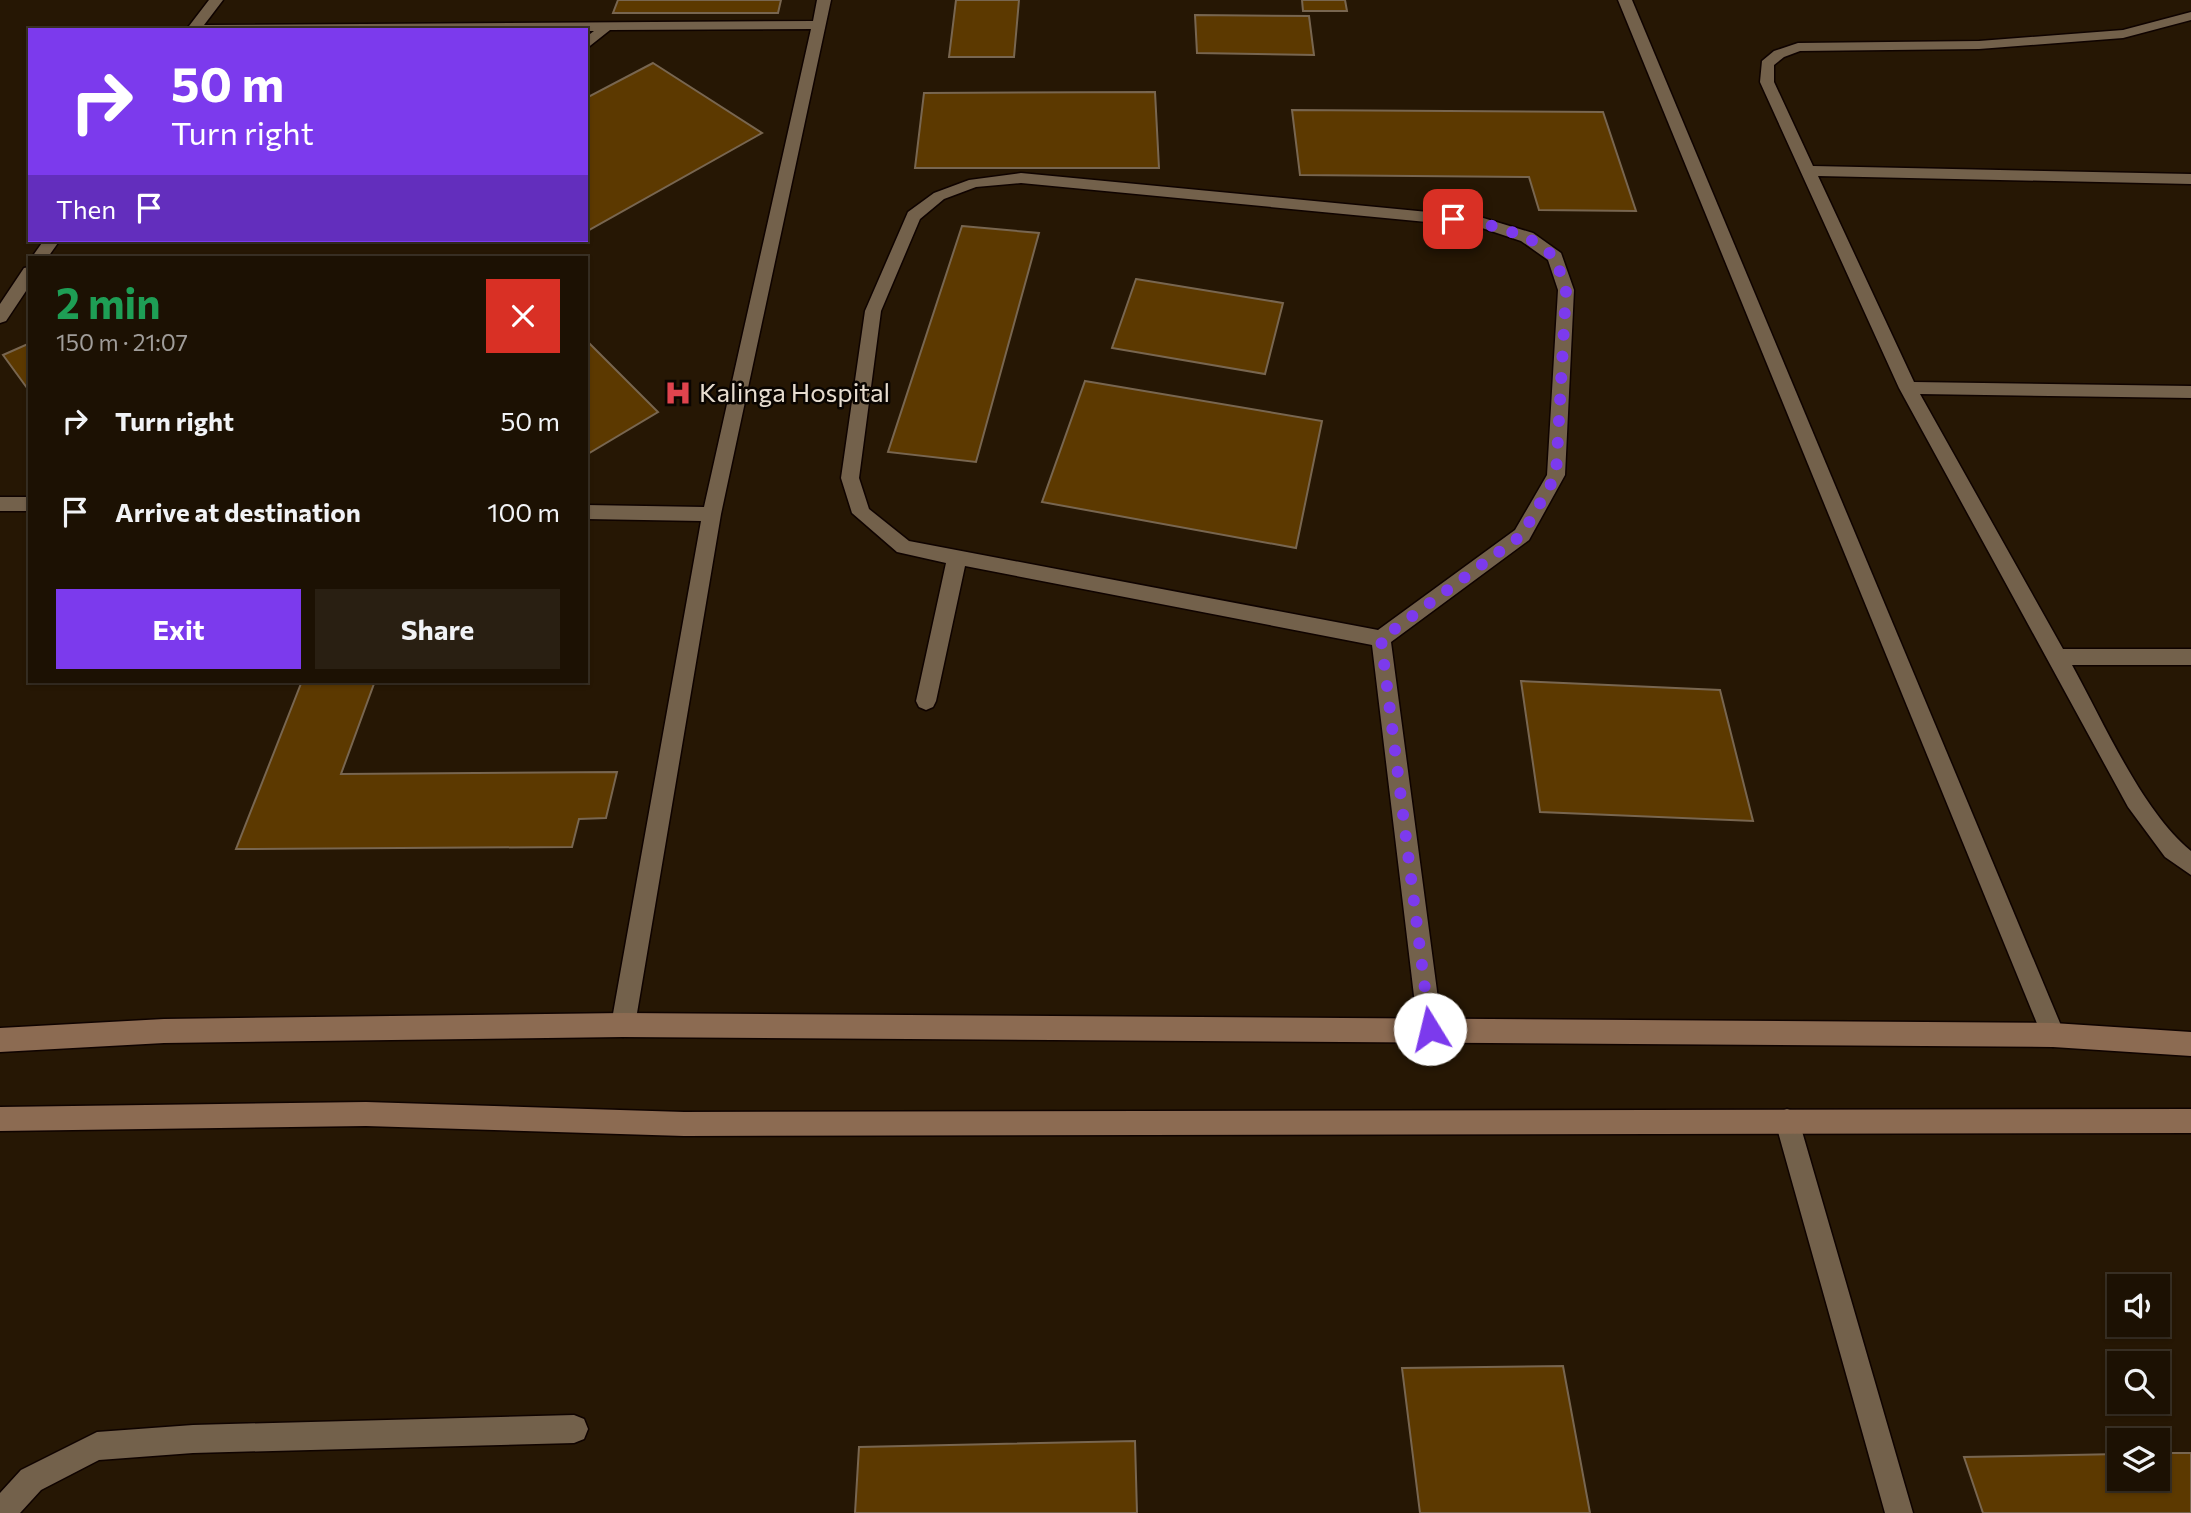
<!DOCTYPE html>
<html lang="en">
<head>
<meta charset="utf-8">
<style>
	:root { --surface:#1c1103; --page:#291f12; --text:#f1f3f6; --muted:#a09d9a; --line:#3a3125; --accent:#7c3aed }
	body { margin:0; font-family:Commissioner,sans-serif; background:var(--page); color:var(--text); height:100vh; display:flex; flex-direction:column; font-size:26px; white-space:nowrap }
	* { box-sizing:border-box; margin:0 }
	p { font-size:23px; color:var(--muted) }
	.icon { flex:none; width:38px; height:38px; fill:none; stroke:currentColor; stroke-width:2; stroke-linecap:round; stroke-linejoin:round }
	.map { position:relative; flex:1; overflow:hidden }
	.sheet { position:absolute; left:28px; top:256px; width:560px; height:427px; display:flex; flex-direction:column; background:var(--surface); border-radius:0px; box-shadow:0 2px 5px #0004,0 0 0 2px var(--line) }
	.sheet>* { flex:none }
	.top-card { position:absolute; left:28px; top:28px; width:560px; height:214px; border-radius:0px; box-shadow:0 2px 5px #0004,0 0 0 2px var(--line); background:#7c3aed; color:#fff; overflow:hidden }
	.controls { position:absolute; left:2107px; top:1274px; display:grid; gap:14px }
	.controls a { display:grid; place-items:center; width:63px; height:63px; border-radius:0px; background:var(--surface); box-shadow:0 2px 5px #0004,0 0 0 2px var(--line); font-size:35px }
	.pin { position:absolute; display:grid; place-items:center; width:60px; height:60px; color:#fff; margin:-30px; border-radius:14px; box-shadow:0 4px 10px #0006 }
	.me { position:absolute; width:77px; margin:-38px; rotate:351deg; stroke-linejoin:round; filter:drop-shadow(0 0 5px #0008) }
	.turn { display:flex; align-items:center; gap:24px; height:147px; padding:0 28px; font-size:32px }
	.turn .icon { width:91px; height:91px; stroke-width:2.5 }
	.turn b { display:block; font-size:49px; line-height:60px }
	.then { display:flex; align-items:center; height:66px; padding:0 28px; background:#0003; gap:14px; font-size:26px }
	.round { display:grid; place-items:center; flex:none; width:74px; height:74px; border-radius:0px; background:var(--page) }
	.summary { display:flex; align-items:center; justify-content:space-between; height:119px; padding:0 28px }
	h1 { font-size:42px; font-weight:700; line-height:52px; color:#1e9e55 }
	.primary-button { display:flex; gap:14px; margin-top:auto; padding:14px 28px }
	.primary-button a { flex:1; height:80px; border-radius:0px; background:var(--accent); color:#fff; font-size:28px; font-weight:700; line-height:80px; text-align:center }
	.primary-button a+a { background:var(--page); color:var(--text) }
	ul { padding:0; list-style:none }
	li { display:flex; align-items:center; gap:21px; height:91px; padding:0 28px }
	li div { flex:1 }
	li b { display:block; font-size:26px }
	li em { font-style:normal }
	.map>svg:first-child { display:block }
</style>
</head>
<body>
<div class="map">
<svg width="2191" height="1513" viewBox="0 0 2191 1513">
	<rect width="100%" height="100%" fill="#261704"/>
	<path fill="#5c3900" stroke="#786650" stroke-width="2" d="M 618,0 L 781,0 L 778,13 L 613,13 Z
		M 956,0 L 1019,0 L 1014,57 L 949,57 Z
		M 1302,0 L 1345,0 L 1347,11 L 1303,11 Z
		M 1195,15 L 1309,16 L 1314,55 L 1197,53 Z
		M 653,63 L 762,133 L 589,230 L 586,228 L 586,98 Z
		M 1155,92 L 1159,168 L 915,168 L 924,93 Z
		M 1292,110 L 1603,112 L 1636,211 L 1539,210 L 1529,177 L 1300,175 Z
		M 962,226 L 1039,233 L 976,462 L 888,452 Z
		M 1136,279 L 1283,303 L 1265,374 L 1112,348 Z
		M 586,340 L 658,412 L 586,455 Z
		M 30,343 L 30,392 L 3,355 Z
		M 1085,381 L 1322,421 L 1296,548 L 1042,502 Z
		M 302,681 L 375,681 L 341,774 L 617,772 L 606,818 L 579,819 L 572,847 L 236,849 Z
		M 1521,681 L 1720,690 L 1753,821 L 1540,812 Z
		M 1563,1366 L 1590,1513 L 1420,1513 L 1402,1368 Z
		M 1135,1441 L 1137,1513 L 855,1513 L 859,1447 Z
		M 2158,1453 L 2191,1453 L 2191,1513 L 1983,1513 L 1964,1457 L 2119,1454 L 2119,1479 L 2158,1479 Z"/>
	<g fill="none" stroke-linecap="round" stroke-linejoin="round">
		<defs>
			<path id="lane" d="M 209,0 L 223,0 L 204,25 L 813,21 L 817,0 L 831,0 L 721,514 L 635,1025 L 631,1033 L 623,1037 L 615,1033 L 611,1025 L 701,521 L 586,519 L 586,505 L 704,507 L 811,29 L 610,30 L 586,49 L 586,37 L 594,31 L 186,30 Z
				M 2191,12 L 2191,20 L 2123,38 L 1979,49 L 1800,51 L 1784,57 L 1774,65 L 1774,82 L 1813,166 L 2191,174 L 2191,184 L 1818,176 L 1914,382 L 2191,386 L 2191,398 L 1920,394 L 2063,649 L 2191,649 L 2191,665 L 2072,665 C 2103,721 2142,811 2191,851 L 2191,875 L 2165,857 L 2128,807 L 1899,388 L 1760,82 L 1762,61 L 1774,51 L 1798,43 L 1979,41 L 2123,30 Z
				M 1021,173 L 1480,217 L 1533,233 L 1561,253 L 1574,290 L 1565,475 L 1529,540 L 1391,642 L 1442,1029 L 1438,1037 L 1430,1041 L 1422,1037 L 1418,1029 L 1372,645 L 965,566 L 936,701 L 933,707 L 926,710 L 919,707 L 916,701 L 946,563 L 897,552 L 852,513 L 841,478 L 865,311 L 908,212 L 934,193 L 969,180 ZM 1021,183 L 1479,227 L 1521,241 L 1548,260 L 1558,290 L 1547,475 L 1515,530 L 1378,630 L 909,541 L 869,509 L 859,478 L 881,311 L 920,219 L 944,199 L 976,187 Z
				M 44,240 L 60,240 L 48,257 L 32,257 Z
				M 30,267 L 30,285 L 6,321 L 0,323 L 0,304 L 24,268 Z
				M 0,497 L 30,497 L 30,511 L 0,511 Z
				M 1787,1109 L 1796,1112 L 1799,1121 L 1913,1513 L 1885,1513 L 1775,1121 L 1778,1112 Z
				M 574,1415 L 584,1419 L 588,1429 L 584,1439 L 574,1443 L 193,1453 L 99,1460 L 41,1490 L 20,1513 L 0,1513 L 0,1493 L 21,1470 L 97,1432 L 193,1425 Z"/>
			<path id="street" d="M 1618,0 L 1632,0 L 2065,1035 L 2061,1043 L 2053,1047 L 2045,1043 Z"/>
			<path id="secondary" d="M 623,1013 L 2053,1023 L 2191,1032 L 2191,1056 L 2053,1047 L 623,1037 L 164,1043 L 0,1052 L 0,1028 L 164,1019 Z
				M 366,1102 L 684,1112 L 2191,1109 L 2191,1133 L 684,1136 L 366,1126 L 0,1131 L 0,1107 Z"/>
		</defs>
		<use href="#lane" stroke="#0f0300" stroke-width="3"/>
		<use href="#street" stroke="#0f0300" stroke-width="3"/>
		<use href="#secondary" stroke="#0f0300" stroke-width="3"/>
		<use href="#lane" fill="#73614b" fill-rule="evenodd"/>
		<use href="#street" fill="#73614b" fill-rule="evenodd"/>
		<use href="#secondary" fill="#8c6b52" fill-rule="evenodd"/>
	</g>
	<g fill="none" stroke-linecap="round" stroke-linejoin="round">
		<path stroke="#7c3aed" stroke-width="12" stroke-dasharray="0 21.6" d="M 1430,1029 L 1381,639 L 1522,535 L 1556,475 L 1566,290 L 1555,257 L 1527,237 L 1480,222 L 1453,219"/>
	</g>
	<defs>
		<symbol id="hospital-bare" viewBox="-9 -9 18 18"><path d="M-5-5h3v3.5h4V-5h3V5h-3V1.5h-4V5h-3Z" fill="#e0444e" stroke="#0a0501" stroke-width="2.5" paint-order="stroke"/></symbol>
	</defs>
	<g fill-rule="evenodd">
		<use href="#hospital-bare" x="659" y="374" width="38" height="38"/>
	</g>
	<g text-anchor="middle" stroke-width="5" stroke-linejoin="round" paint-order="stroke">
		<g font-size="26" fill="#e6dccf" stroke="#0a0501" text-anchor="start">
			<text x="699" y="402">Kalinga Hospital</text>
		</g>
	</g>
</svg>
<div class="controls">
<a><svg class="icon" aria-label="sound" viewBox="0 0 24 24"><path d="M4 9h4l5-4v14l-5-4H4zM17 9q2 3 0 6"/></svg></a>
<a><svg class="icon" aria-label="search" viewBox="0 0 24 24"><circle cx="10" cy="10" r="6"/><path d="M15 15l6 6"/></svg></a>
<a><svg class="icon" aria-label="layers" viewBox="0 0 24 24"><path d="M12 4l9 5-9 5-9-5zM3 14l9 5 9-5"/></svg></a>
</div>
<div class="pin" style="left:1453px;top:219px;background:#d93025"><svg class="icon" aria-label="arrive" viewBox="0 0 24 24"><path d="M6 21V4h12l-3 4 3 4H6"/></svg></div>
<svg class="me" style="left:1430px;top:1029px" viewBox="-20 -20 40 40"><circle r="19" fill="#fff"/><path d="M0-13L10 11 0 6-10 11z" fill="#7c3aed"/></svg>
<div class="top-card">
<div class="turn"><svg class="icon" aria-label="right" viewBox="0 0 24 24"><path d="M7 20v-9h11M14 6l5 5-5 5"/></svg><div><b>50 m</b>Turn right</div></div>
<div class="then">Then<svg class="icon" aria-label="arrive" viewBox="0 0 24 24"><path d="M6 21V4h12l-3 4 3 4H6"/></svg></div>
</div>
<section class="sheet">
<div class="summary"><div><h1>2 min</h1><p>150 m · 21:07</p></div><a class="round" style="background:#d93025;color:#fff"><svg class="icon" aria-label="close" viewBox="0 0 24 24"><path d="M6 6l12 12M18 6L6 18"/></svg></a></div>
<ul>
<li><svg class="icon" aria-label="right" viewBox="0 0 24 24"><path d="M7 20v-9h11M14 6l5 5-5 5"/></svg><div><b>Turn right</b></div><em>50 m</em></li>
<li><svg class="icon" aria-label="arrive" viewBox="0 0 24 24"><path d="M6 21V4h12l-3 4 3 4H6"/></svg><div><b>Arrive at destination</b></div><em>100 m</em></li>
</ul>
<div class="primary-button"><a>Exit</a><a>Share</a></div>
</section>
</div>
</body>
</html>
